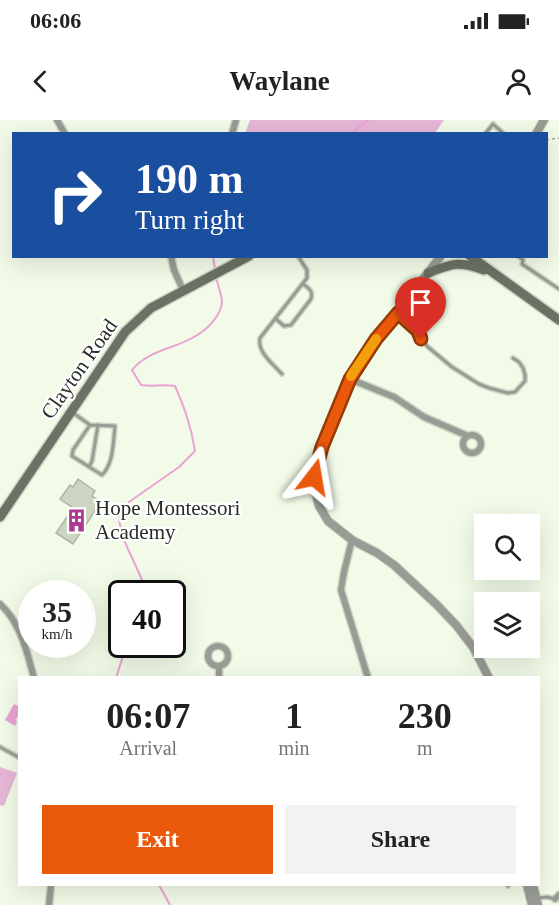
<!DOCTYPE html>
<html lang="en">
<head>
<meta charset="utf-8">
<style>
	:root { --surface:#fff; --page:#f2f2f2; --text:#222; --muted:#767676; --accent:#ea580c }
	body { margin:0; font-family:Georgia,serif; background:var(--page); color:var(--text); height:100vh; display:flex; flex-direction:column; font-size:22px; white-space:nowrap }
	* { box-sizing:border-box; margin:0 }
	p { font-size:20px; color:var(--muted) }
	.icon { flex:none; width:33px; height:33px; fill:none; stroke:currentColor; stroke-width:2; stroke-linecap:round; stroke-linejoin:round }
	.map { position:relative; flex:1; overflow:hidden }
	.sheet { position:absolute; left:18px; top:556px; width:522px; height:210px; display:flex; flex-direction:column; background:var(--surface); border-radius:0px; box-shadow:0 6px 24px #0002 }
	.sheet>* { flex:none }
	.hud { position:absolute; left:12px; top:12px; width:536px; height:126px; border-radius:0px; box-shadow:0 6px 24px #0002; background:#1a4fa0; color:#fff; overflow:hidden }
	.controls { position:absolute; left:474px; top:394px; display:grid; gap:12px }
	.controls a { display:grid; place-items:center; width:66px; height:66px; border-radius:0px; background:var(--surface); box-shadow:0 6px 24px #0002; font-size:30px }
	.speed { position:absolute; left:18px; top:460px; display:flex; gap:12px; font-size:30px; font-weight:700; text-align:center }
	.speed>* { display:grid; place-content:center; width:78px; height:78px; border-radius:50%; background:var(--surface); box-shadow:0 6px 24px #0002; line-height:1 }
	.speed small { font-size:15px; font-weight:400 }
	.speed .limit { border:3px solid #111; border-radius:9px; background:#fff; color:#111 }
	.pin { position:absolute; display:grid; place-items:center; width:51px; height:51px; color:#fff; margin:-62px -26px; border-radius:50% 50% 50% 0; rotate:-45deg; box-shadow:0 0 6px #0007 }
	.pin .icon { rotate:45deg }
	.me { position:absolute; width:66px; margin:-33px; rotate:14deg; stroke-linejoin:round; filter:drop-shadow(0 0 4px #0008) }
	.turn { display:flex; align-items:center; gap:21px; height:126px; padding:0 24px; font-size:27px }
	.turn .icon { width:78px; height:78px; stroke-width:2.5 }
	.turn b { display:block; font-size:42px; line-height:51px }
	.eta { display:flex; justify-content:space-evenly; align-items:center; height:102px; text-align:center }
	.eta b { font-size:36px; font-weight:700; line-height:42px }
	.button { display:flex; gap:12px; margin-top:auto; padding:12px 24px }
	.button a { flex:1; height:69px; border-radius:0px; background:var(--accent); color:#fff; font-size:24px; font-weight:700; line-height:69px; text-align:center }
	.button a+a { background:var(--page); color:var(--text) }
	.status { display:flex; justify-content:space-between; align-items:center; height:42px; padding:0 30px; background:var(--surface); direction:ltr }
	.status svg { height:16px; fill:currentColor }
	header { display:flex; justify-content:space-between; align-items:center; height:78px; padding:0 24px; background:var(--surface); font-size:27px; font-weight:700 }
	.map>svg:first-child { display:block }
</style>
</head>
<body>
<div class="status"><b>06:06</b><svg viewBox="0 0 49 12"><path d="M0 12V9h3v3zM5 12V6h3v6zM10 12V3h3v9zM15 12V0h3v12zM26 1h20v11H26zM47 4h2v5h-2z"/></svg></div>
<header><svg class="icon" aria-label="back" viewBox="0 0 24 24"><path d="M15 5l-7 7 7 7"/></svg>Waylane<svg class="icon" aria-label="person" viewBox="0 0 24 24"><circle cx="12" cy="8" r="4"/><path d="M4 21q1-7 8-7t8 7"/></svg></header>
<div class="map">
<svg width="559" height="785" viewBox="0 0 559 785">
	<rect width="100%" height="100%" fill="#f1fbe7"/>
	<path fill="#e7b6d7" d="M 250,0 L 444,0 L 435,13 L 245,13 Z
		M 0,647 L 17,653 L 4,686 L 0,685 Z"/>
	<path fill="#eba3d4" d="M 14,584 L 20,587 L 19,593 L 16,600 L 17,602 L 15,606 L 5,600 Z"/>
	<g fill="none" stroke-linecap="round" stroke-linejoin="round">
		<path stroke="#eba3d4" stroke-width="2" d="M 351,14 L 368,0
			M 213,136 L 215,149
			M 158,474 L 143,462 L 123,418 L 119,400 L 129,382 L 179,347 L 195,331 C 191,306 185,289 175,266 C 163,264 153,267 141,265 L 132,250 C 148,230 174,229 194,217 C 207,210 222,195 222,181 C 221,173 218,165 216,158
			M 116,558 L 123,536 L 139,525
			M 159,765 L 170,785"/>
	</g>
	<path fill="#cbd5c2" stroke="#adb7a4" stroke-width="1.5" d="M 78,359 L 95,371 L 92,376 L 101,382 L 73,424 L 56,413 L 73,388 L 60,379 L 70,365 L 73,367 Z"/>
	<g fill="none" stroke-linecap="round" stroke-linejoin="round">
		<defs>
			<path id="service" d="M 485,14 L 493,4 L 504,14
				M 518,136 L 523,140 L 522,144 L 559,169
				M 398,193 L 418,211 L 421,219 L 428,227 L 452,247 L 479,264 L 489,268 L 508,273 L 515,272 L 525,261 L 525,255 L 523,248 L 519,242 L 513,238
				M 276,199 L 284,206 L 291,205 L 311,179 C 313,171 310,169 303,164
				M 282,254 C 273,244 257,232 260,218 L 307,158 L 307,150 L 298,136
				M 72,292 L 90,305 L 73,330 L 72,336 L 102,355 C 114,343 113,322 115,306 L 90,305
				M 89,347 L 92,341 L 98,305
				M 0,627 L 20,638
				M 508,765 L 508,766
				M 539,778 L 547,777 L 555,779"/>
			<path id="minor" d="M 57,0 L 65,14
				M 232,14 L 236,0
				M 171,136 L 174,150 L 183,170
				M 350,259 L 394,277 L 424,297 L 468,316
				M463 324a9 9 0 1 1 18 0a9 9 0 1 1-18 0Z
				M 352,420 L 344,452 L 341,470 L 368,558
				M 0,484 C 21,503 27,532 34,558
				M208 536a10 10 0 1 1 20 0a10 10 0 1 1-20 0Z
				M 219,546 L 219,558
				M 555,779 L 559,775
				M 49,785 L 51,765"/>
			<path id="tertiary" d="M 536,14 L 544,0
				M 441,136 L 376,219 L 350,259 L 322,327 L 314,356 L 314,367 L 319,386 L 328,401 L 352,420 L 377,433 L 394,445 L 437,485 L 456,505 L 473,527 L 489,558
				M 527,765 L 532,785
				M 533,765 L 538,785"/>
			<path id="secondary" d="M 470,136 L 559,200
				M 428,153 C 453,143 459,141 484,150
				M 0,397 L 125,212 L 151,188 L 249,136"/>
		</defs>
		<use href="#service" stroke="#cdd6c4" stroke-width="6"/>
		<use href="#minor" stroke="#cdd6c4" stroke-width="9"/>
		<use href="#tertiary" stroke="#cdd6c4" stroke-width="10"/>
		<use href="#secondary" stroke="#cdd6c4" stroke-width="12"/>
		<path stroke="#98a091" stroke-width="1.5" stroke-dasharray="3 3" stroke-linecap="butt" d="M 546,20 L 559,18"/>
		<use href="#service" stroke="#989c94" stroke-width="3"/>
		<use href="#minor" stroke="#989c94" stroke-width="6"/>
		<use href="#tertiary" stroke="#989c94" stroke-width="8"/>
		<use href="#secondary" stroke="#6b7165" stroke-width="9"/>
	</g>
	<g fill="none" stroke-linecap="round" stroke-linejoin="round">
		<defs>
			<path id="route" d="M 314,357 L 322,327 L 350,259 L 376,219 L 398,193 L 418,211 L 421,219"/>
		</defs>
		<use href="#route" stroke="#983908" stroke-width="15"/>
		<use href="#route" stroke="#ea580c" stroke-width="10"/>
		<path stroke="#f59e0b" stroke-width="10" d="M 351,256 L 376,219"/>
	</g>
	<defs>
		<symbol id="building-bare" viewBox="-9 -9 18 18"><path d="M-4-6H4V6H1V3H-1V6H-4ZM-2.5-4.3h1.7v1.8h-1.7ZM.8-4.3h1.7v1.8H.8ZM-2.5-1h1.7V.8h-1.7ZM.8-1h1.7V.8H.8Z" fill="#ad3991" stroke="#fff" stroke-width="2.5" paint-order="stroke"/></symbol>
	</defs>
	<g fill-rule="evenodd">
		<use href="#building-bare" x="60" y="384" width="33" height="33"/>
	</g>
	<g text-anchor="middle" stroke-width="4.5" stroke-linejoin="round" paint-order="stroke">
		<g font-size="21" fill="#282c24" stroke="#fff">
			<text transform="translate(79 249) rotate(-55)" y="7">Clayton Road</text>
		</g>
		<g font-size="21" fill="#282c24" stroke="#fff" text-anchor="start">
			<text x="95" y="395">Hope Montessori<tspan x="95" dy="24">Academy</tspan></text>
		</g>
	</g>
</svg>
<div class="controls">
<a><svg class="icon" aria-label="search" viewBox="0 0 24 24"><circle cx="10" cy="10" r="6"/><path d="M15 15l6 6"/></svg></a>
<a><svg class="icon" aria-label="layers" viewBox="0 0 24 24"><path d="M12 4l9 5-9 5-9-5zM3 14l9 5 9-5"/></svg></a>
</div>
<div class="speed"><div>35<small>km/h</small></div><div class="limit">40</div></div>
<div class="pin" style="left:421px;top:219px;background:#d93025"><svg class="icon" aria-label="arrive" viewBox="0 0 24 24"><path d="M6 21V4h12l-3 4 3 4H6"/></svg></div>
<svg class="me" style="left:314px;top:357px" viewBox="-20 -20 40 40"><path d="M0-17L14 15 0 8-14 15z" fill="#ea580c" stroke="#fff" stroke-width="4"/></svg>
<div class="hud">
<div class="turn"><svg class="icon" aria-label="right" viewBox="0 0 24 24"><path d="M7 20v-9h11M14 6l5 5-5 5"/></svg><div><b>190 m</b>Turn right</div></div>
</div>
<section class="sheet">
<div class="eta">
<div><b>06:07</b><p>Arrival</p></div>
<div><b>1</b><p>min</p></div>
<div><b>230</b><p>m</p></div>
</div>
<div class="button"><a>Exit</a><a>Share</a></div>
</section>
</div>
</body>
</html>
